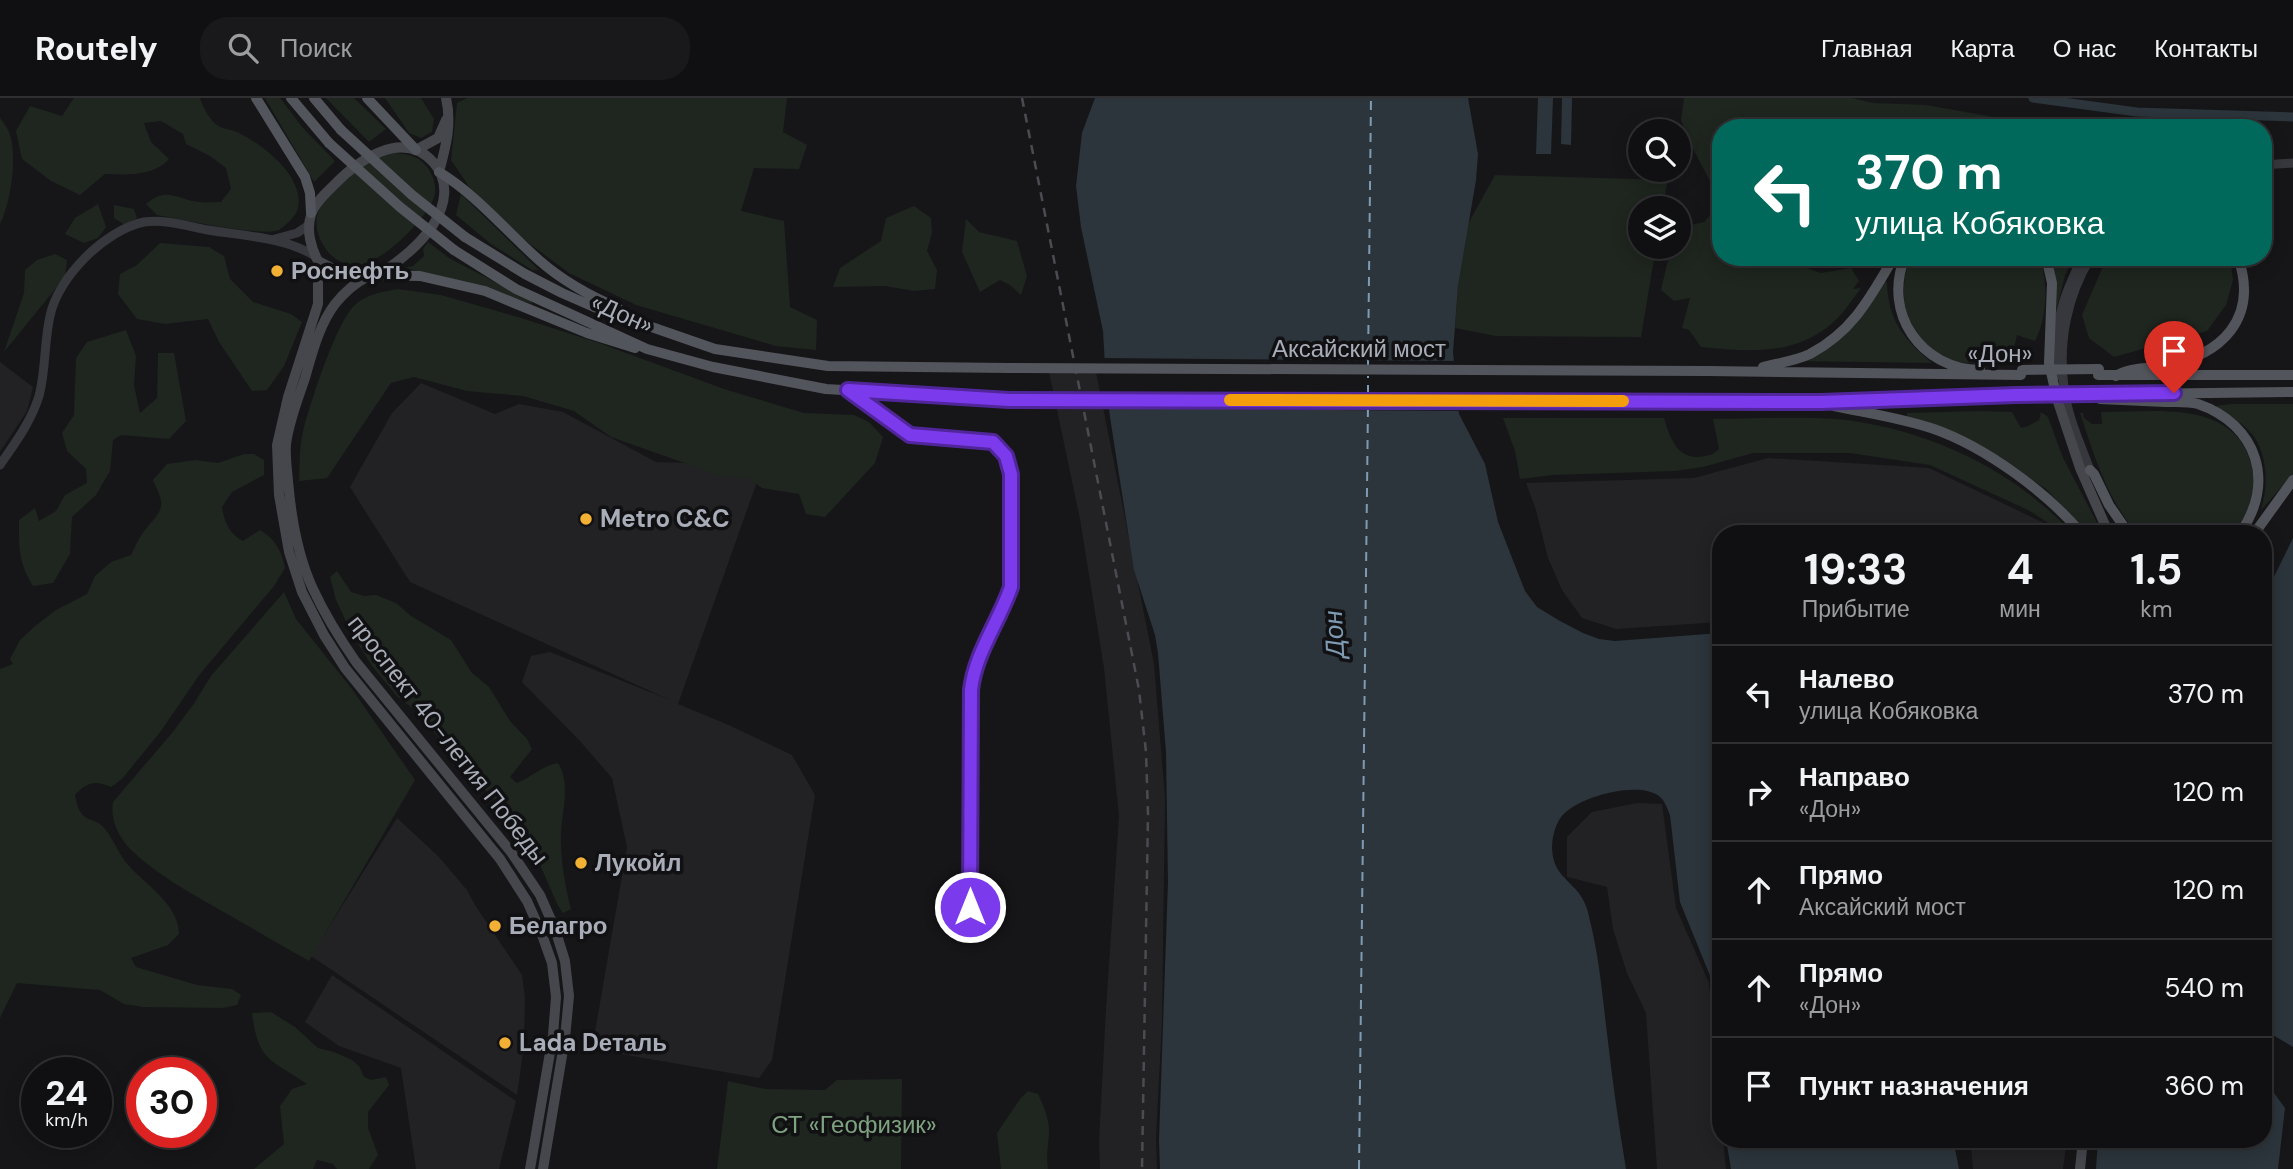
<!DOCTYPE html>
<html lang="ru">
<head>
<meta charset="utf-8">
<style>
	:root { --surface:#101012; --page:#19191b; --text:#f1f3f6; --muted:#9c9d9f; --line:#303032 }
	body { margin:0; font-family:"DM Sans",sans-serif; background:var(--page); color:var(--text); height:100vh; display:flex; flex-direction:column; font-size:26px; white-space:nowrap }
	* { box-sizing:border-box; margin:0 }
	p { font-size:23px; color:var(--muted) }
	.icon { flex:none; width:38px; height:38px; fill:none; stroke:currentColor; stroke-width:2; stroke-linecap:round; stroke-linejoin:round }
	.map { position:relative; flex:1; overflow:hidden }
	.details { position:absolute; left:1712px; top:427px; width:560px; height:623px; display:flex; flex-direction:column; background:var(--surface); border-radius:28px; box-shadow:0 4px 18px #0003,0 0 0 2px var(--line) }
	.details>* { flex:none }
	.top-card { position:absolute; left:1712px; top:21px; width:560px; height:147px; border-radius:28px; box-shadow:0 4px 18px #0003,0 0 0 2px var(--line); background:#00695c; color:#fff; overflow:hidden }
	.tools { position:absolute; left:1628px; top:21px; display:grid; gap:14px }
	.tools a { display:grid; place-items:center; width:63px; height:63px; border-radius:50%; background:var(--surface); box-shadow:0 4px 18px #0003,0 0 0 2px var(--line); font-size:35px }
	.speed { position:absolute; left:21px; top:959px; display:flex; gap:14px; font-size:35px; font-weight:700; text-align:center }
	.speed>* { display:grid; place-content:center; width:91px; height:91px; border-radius:50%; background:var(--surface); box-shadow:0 4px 18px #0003,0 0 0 2px var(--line); line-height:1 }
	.speed small { font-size:18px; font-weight:400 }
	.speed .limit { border:10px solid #d22; background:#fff; color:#111 }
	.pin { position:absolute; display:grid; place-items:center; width:60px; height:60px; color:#fff; margin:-72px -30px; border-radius:50% 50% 50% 0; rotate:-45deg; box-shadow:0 0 7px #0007 }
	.pin .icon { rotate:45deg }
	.me { position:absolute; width:77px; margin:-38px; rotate:0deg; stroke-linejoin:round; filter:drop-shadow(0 0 5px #0008) }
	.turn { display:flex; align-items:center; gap:24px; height:147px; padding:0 28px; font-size:32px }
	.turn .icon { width:91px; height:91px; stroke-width:2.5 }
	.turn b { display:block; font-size:49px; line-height:60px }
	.eta { display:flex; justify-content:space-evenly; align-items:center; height:119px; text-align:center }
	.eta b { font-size:42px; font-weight:700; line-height:49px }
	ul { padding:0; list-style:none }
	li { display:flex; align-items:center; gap:21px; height:98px; padding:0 28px; border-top:2px solid var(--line) }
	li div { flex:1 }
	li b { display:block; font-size:26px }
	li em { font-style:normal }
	header { display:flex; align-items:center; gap:42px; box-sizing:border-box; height:98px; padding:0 35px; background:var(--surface); border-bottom:2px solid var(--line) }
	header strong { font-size:33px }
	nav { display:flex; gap:38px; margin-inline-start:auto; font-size:24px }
	.search { width:490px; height:63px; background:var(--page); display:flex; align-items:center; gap:18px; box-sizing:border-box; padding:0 24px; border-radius:28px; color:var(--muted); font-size:26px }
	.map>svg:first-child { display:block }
</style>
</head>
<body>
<header>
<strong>Routely</strong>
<div class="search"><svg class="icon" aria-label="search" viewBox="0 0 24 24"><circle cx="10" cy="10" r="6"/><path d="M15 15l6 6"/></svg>Поиск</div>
<nav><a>Главная</a><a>Карта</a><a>О нас</a><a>Контакты</a></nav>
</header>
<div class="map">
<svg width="2293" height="1071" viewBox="0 0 2293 1071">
	<rect width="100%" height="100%" fill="#161618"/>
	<path fill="#222225" d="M 0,264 L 33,289 L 27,313 L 0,354 Z
		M 1049,274 L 1096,274 L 1154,566 L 1165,700 L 1162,924 L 1156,1040 L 1157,1071 L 1100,1071 L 1099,1044 L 1106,911 L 1119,718 L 1104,570 L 1080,421 Z
		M 421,285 L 495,316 L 519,306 L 563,314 L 656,364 L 763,367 L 678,606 L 731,628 L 792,657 L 815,697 L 772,962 L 759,980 L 592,951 L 627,749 L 612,680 L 580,643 L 522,584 L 531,558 L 550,554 L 670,602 L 410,484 L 350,389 L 392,315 Z
		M 1768,360 L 1929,370 L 2044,425 L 2045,436 L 1720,436 L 1720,524 L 1616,531 L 1582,520 L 1562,492 L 1548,460 L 1536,412 L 1526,385 L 1694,380 Z
		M 1637,705 L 1662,706 L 1676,810 L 1709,885 L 1720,1008 L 1720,1041 L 1723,1041 L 1726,1071 L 1657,1071 L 1646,915 L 1627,875 L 1613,831 L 1607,789 L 1567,779 L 1567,739 L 1592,714 Z
		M 397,720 L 438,758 L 467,792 L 475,807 L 522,877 L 525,900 L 524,947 L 517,997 L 311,858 Z
		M 332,877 L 516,1003 L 499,1071 L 416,1071 L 401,970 L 339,948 L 305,924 Z
		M 1970,1041 L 2067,1041 L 2063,1071 L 1973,1071 Z"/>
	<path fill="#1e261f" d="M 74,0 L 200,0 C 203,9 209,21 217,27 C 222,31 231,31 237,34 C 263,46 308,81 297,113 C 295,119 284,129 279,132 C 260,139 181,121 157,117 L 146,106 C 167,88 176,101 199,104 C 206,105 214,104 221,104 L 231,91 L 226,70 L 210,58 L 186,46 L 183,36 L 161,23 L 144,25 L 151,44 L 169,61 C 154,78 127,77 105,76 L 80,97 L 51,83 L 22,61 L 16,33 L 30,8 L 62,18 Z
		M 265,0 L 280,0 L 303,30 L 335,63 L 314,84 Z
		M 326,0 L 354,0 L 386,31 L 369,44 Z
		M 385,0 L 421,0 L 434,21 L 432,34 L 421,40 L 409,35 Z
		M 467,0 L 787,0 L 783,34 L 807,47 L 799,71 L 754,70 L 741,113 L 784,123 L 790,209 L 817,222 L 816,252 L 776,248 L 636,207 L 569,175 L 522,140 L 470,90 L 451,62 L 457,5 Z
		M 1684,0 L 1852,0 L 1873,5 L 1926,7 L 2027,25 L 2033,30 L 1720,30 L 1720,102 L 1692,49 L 1681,22 Z
		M 0,20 C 3,24 7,29 9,34 C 18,56 11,105 0,126 Z
		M 390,55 C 399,55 409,56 417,60 C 430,68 440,87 433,102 C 422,125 379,169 352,168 C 344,167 334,160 329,155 C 320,144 313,129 318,115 C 324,100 365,61 380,56 C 383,55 387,55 390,55 Z
		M 1495,77 L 1668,82 L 1662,110 L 1640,110 L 1640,149 L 1656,149 L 1641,239 L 1496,238 L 1455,230 L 1458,188 L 1468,126 Z
		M 461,96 L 539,172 L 532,172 L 491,146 L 456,117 Z
		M 98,106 L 106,129 L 98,140 L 84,145 L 65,136 L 75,120 Z
		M 1720,106 L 1720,159 L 1774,159 L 1821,175 L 1851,170 L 1859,183 L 1853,191 L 1861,190 C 1851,203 1842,218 1829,228 C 1789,259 1746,253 1701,249 L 1689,232 L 1682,230 L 1690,200 L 1674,203 L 1661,192 L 1671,149 L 1678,149 L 1678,130 L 1704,124 Z
		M 114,107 L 134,111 L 137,120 L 125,127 L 114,120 Z
		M 914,108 L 931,120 L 932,135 L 927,153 L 937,172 L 935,191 L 914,193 L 885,188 L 833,189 L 840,170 L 881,143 L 886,120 Z
		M 966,121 L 979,134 L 1017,143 L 1027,178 L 1021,197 L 1010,187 L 1000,182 L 980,194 L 962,154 Z
		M 428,144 L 449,160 L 531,203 L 532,206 L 474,186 L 404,170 L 413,168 L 424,158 L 423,151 Z
		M 160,145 L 209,149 L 224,158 L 230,181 L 253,204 L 291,216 L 302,224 L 284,268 L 267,292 L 252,293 L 219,244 L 208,221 L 165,226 L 137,221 L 118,196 L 120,176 L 137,167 Z
		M 55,156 L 67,162 L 65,179 L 4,254 L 24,195 L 25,172 L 37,162 Z
		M 1911,159 L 2039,159 C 2049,183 2047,221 2035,243 L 2017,237 L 2011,263 C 1991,265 1960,269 1941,258 C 1906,239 1895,195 1911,159 Z
		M 2051,159 L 2074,159 L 2065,177 L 2055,218 L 2054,169 Z
		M 2107,159 L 2230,159 L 2233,182 L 2226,207 L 2207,233 L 2114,259 L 2089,240 L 2082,217 Z
		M 1882,183 L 1887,184 C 1888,223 1904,241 1932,265 L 1795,263 L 1840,239 Z
		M 398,191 L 441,197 L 518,219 L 599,245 L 727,292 L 804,315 L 854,317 L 869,324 L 883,339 L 875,365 L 825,419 L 806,416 L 799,396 L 762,390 L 748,380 L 724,379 L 611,339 L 574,313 L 523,298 L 467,293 L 414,279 L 391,285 L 327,380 L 299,383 C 300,367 299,350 303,334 C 309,308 336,226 353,209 C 365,196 382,194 398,191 Z
		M 126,232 L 136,258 L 134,287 L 140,315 L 157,300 L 158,255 L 174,255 L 186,323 L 169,341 L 121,337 L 113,342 L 110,373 L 96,397 L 72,419 L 70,456 L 53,485 L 33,488 C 18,464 19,449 19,422 L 35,410 L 39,423 L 56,413 L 65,397 L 87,385 L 86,371 L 67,353 L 62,335 L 74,317 L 76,260 L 87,244 Z
		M 2232,306 L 2293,306 L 2293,376 L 2261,412 C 2268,389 2268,361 2255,340 C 2245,326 2229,317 2215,308 Z
		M 1980,313 L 2012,314 L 2021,330 L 2028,328 L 2039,322 L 2041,314 L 2048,319 L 2063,360 L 2103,436 L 2090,436 L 2046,391 L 2004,363 L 1907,319 L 1907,315 Z
		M 2101,314 C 2161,314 2243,300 2254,379 C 2257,400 2245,423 2229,436 L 2138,436 C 2107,402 2094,357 2080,315 L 2083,315 L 2084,320 L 2092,326 L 2102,326 Z
		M 1503,320 L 1664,320 C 1670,339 1676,360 1699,359 C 1707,358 1713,357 1719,351 L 1713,321 C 1754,321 1796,318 1837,321 C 1925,330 2012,370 2073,436 L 2061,436 L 2053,428 L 2028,412 L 1930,367 L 1850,355 L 1753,355 L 1703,369 L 1675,373 L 1553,377 L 1520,381 L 1515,353 Z
		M 244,356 L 254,356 L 264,362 L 264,377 L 232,394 L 222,409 C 224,423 229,436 243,443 L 260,432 C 275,441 282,453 285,470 L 274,488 L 200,576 L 161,633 L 122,681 L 111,689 C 95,682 87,684 75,697 C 81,730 92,715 105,731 C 114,742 119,757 129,768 C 146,787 179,807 179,836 L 168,847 L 131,860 L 136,869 L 197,887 L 232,891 L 241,897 L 237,907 L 223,910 L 143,909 L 124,906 L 100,892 L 17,885 L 0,920 L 0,571 L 13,566 L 10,561 L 20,542 L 35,528 L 56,512 L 87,496 L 95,478 L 111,464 L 131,457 C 135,449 139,439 145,432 C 164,409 166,410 153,382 L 167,366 L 195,362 L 218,365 Z
		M 337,473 L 351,494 L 364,498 L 376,497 L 396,505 L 411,518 L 451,542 L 472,575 L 489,589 L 510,623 L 527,641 L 532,651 L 510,679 L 517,685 C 532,679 543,667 558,665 C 571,685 562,713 561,735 C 560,760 565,787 571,811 L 563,815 L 558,808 L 534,753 L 508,717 L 437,638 L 421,617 L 397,598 L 372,568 L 353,538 L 336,502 L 330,479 Z
		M 284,494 L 296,521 L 352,591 L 415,682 L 309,863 C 279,846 250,829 220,812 C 190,795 156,776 131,752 C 118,738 110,722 113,704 L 172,635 L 193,607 L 211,578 Z
		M 271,914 L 295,929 L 318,950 L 334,954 L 352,962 L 359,968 L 364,979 L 371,982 L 386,979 L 389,987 L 368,1014 L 368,1030 L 378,1057 L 369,1071 L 337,1071 L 333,1066 L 317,1062 L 313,1071 L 254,1071 L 284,1046 L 280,1008 L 292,991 L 307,986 C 270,961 258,963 252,915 Z
		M 902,981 L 901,1071 L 717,1071 L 728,983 L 765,991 L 825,992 L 837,982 Z
		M 1028,993 L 1038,996 C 1044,1009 1050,1022 1049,1036 C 1048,1050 1046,1057 1048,1071 L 1001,1071 L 997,1035 L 1020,1001 Z"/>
	<path fill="#2c353c" d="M 1095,0 L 1468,0 L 1478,56 L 1476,82 L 1458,188 L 1453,254 L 1459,316 L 1485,366 L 1498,424 L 1525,493 L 1537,509 L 1560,523 L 1583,535 L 1599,541 L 1615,543 L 1720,535 L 1720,966 L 1713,885 L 1680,804 L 1670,717 C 1667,710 1665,703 1659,698 C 1638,682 1576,699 1561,719 C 1555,728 1552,739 1552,750 C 1553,773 1564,778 1578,794 C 1585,803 1588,812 1590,823 C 1600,863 1603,904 1608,944 C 1613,987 1619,1029 1626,1071 L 1160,1071 L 1159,1043 L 1168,784 L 1166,654 L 1158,555 L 1155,537 L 1134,472 L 1110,319 L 1106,285 L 1103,233 L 1081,129 L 1076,88 L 1082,35 Z
		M 1538,0 L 1553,0 L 1551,56 L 1536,56 Z
		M 1562,0 L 1572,0 L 1571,47 L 1561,46 Z
		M 2293,440 L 2293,949 L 2263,931 L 2263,501 Z
		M 2263,993 L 2274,995 L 2285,1010 L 2278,1071 L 2096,1071 L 2098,1041 L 2263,1041 Z
		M 1726,1041 L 1953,1041 L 1959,1071 L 1731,1071 Z"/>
	<path fill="#161618" d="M 1101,260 L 1457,263 L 1462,313 L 1105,310 Z"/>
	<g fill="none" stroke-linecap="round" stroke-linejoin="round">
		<path stroke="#2c353c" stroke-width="9" d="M 2033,0 L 2137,14 L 2293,19"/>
		<path stroke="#7f9bb3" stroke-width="2" stroke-dasharray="9 7" stroke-linecap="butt" d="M 1368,268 L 1371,0
			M 1368,296 L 1368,278
			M 1359,1071 L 1368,306"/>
		<path stroke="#37383d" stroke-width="7" d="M 848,293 L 910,337 L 993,344 C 1004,352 1007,362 1011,376 L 1011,489 C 1000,524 975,554 971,592 L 969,809"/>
		<path stroke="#37383d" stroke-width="9" d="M 2263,67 L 2293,65
			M 275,141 L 297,135 L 309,127
			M 2056,278 C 2054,230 2060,202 2083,159
			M 0,367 C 15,345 31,324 39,298 C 46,272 44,244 50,218 C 58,179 105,132 144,124 C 165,121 187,128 208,132 C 243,138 285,139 315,158
			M 2090,372 C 2080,345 2067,317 2064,289 C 2058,244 2067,198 2091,159"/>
		<path stroke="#45474d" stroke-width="10" d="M 416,52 L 438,40 L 446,22
			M 439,74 C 446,48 452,26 446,0
			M 318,163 L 318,206 L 288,299 L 277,347 L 279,397 L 289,454 L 302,494 L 324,537 L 345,570 L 500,761 L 527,803 L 541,834 L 552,865 L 556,899 L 553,937 L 530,1071
			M 368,178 L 343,176 L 318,163 C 311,150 306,132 311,117 C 314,106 325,96 333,88 C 357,63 402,30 433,64 C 450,83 446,107 433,127 C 422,144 403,160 387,171 C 381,175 373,176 367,179 C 355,185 343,196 335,206 C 319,227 312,256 305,280 C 298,301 289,323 286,346 C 285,358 287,371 288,383 C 291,418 298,459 313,491 C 325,517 340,541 356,564 L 511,754 L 540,797 L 555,831 L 565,863 L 569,898 L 565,940 L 543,1071
			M 2057,301 L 2080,370 L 2109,436
			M 2080,1071 L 2083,1041"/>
		<path stroke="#53555c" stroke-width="10" d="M 256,0 L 305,79 L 310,95 L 311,115
			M 291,0 L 329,45
			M 314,0 L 341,32
			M 367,0 L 416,52
			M 439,74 C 477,97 506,133 540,163 C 563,183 590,198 618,210
			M 465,139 L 525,176 L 562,195 L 594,209 L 715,251 L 828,268 L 1009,270
			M 454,152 L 516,191 L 647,251 L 713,269 L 826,291 L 1009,302
			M 1905,159 C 1882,215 1921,271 1980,272
			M 2046,159 L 2052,185 L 2049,265 L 2057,301
			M 374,177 L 420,178 L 485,193 L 587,235 L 635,250
			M 1763,269 C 1778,265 1795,263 1810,256 C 1853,233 1870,200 1894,159
			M 1708,273 L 2021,277
			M 2098,277 L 2293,277
			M 2116,278 C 2130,269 2148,271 2164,268 C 2222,257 2259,221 2238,159
			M 2131,296 L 2293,294
			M 2100,301 C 2122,302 2143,303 2165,304 C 2176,304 2187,303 2198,306 C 2257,326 2277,386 2239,436
			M 1708,303 L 1821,304 L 2016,297
			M 1834,308 C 1867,315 1902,320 1934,331 C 1985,349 2047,394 2082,436
			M 2090,372 L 2094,376 L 2109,407 L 2129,436
			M 2254,436 L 2293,382"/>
		<path stroke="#4a4c52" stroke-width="2.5" stroke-dasharray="9 7" stroke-linecap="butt" d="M 1022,0 L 1128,536 L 1139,592 L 1146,654 L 1148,716 L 1142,1071"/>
		<path stroke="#53555c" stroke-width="10" d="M 341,32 L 412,97 L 465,139
			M 329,45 L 400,109 L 454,152
			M 1009,270 L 1708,273
			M 2022,272 L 2099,271
			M 2016,297 L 2100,296
			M 1009,302 L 1708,303"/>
	</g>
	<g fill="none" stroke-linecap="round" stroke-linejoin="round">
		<defs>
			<path id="route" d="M 970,809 L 971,592 C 975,555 999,524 1011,489 L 1011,376 L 1006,358 L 993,344 L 910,337 L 848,292 L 1009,302 L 1821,304 L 2016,297 L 2174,295"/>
		</defs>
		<use href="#route" stroke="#51269a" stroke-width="18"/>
		<use href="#route" stroke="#7c3aed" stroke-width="12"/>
		<path stroke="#f59e0b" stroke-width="12" d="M 1230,302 L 1623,303"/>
	</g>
	<g fill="#f2b134" stroke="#111113" stroke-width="2.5">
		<circle cx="277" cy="173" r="7"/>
		<circle cx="586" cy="421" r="7"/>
		<circle cx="581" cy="765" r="7"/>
		<circle cx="495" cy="828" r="7"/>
		<circle cx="505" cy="945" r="7"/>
	</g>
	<g text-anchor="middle" stroke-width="7" stroke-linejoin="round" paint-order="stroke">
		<g font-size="24" font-weight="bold" fill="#a8adb8" stroke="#111113" text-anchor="start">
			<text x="291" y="181">Роснефть</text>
			<text x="600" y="429">Metro C&amp;C</text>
			<text x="595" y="773">Лукойл</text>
			<text x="509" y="836">Белагро</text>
			<text x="519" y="953">Lada Dеталь</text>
		</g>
		<g font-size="24" fill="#a8adb8" stroke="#111113">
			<text transform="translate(622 216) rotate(24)" y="8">«Дон»</text>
			<text x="1359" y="259">Аксайский мост</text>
			<text x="2000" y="264">«Дон»</text>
			<text transform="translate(448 642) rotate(52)" y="8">проспект 40-летия Победы</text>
		</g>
		<g font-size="24" fill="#7fa381" stroke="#111113">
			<text x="854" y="1035">СТ «Геофизик»</text>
		</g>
		<g font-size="26" font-style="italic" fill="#7f9bb3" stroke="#111113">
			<text transform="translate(1334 536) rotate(-93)" y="9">Дон</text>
		</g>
	</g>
</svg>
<div class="tools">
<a><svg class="icon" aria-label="search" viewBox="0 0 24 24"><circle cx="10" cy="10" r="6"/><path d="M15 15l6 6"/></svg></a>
<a><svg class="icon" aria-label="layers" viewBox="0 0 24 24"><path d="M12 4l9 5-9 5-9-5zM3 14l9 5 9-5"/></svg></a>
</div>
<div class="speed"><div>24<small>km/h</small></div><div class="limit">30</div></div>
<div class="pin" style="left:2174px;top:295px;background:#d93025"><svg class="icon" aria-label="arrive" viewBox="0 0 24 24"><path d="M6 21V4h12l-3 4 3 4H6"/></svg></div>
<svg class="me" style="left:970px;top:809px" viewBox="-20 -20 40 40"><circle r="17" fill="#7c3aed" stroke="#fff" stroke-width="3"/><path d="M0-11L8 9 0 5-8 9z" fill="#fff"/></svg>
<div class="top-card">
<div class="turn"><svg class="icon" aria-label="left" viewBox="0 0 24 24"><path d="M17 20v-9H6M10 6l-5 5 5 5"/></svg><div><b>370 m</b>улица Кобяковка</div></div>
</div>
<section class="details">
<div class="eta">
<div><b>19:33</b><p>Прибытие</p></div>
<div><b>4</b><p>мин</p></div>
<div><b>1.5</b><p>km</p></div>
</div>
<ul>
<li><svg class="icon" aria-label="left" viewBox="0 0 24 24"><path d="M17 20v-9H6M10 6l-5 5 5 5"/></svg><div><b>Налево</b><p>улица Кобяковка</p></div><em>370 m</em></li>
<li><svg class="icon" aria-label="right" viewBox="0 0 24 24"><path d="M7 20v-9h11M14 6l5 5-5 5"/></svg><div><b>Направо</b><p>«Дон»</p></div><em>120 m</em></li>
<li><svg class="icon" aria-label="ahead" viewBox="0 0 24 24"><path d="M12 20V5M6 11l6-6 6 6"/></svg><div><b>Прямо</b><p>Аксайский мост</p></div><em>120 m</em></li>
<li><svg class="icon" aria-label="ahead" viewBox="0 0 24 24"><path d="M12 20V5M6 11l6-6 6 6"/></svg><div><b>Прямо</b><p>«Дон»</p></div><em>540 m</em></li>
<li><svg class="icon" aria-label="arrive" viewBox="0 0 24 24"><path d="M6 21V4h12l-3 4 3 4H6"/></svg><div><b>Пункт назначения</b></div><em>360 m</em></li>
</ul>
</section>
</div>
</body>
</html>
